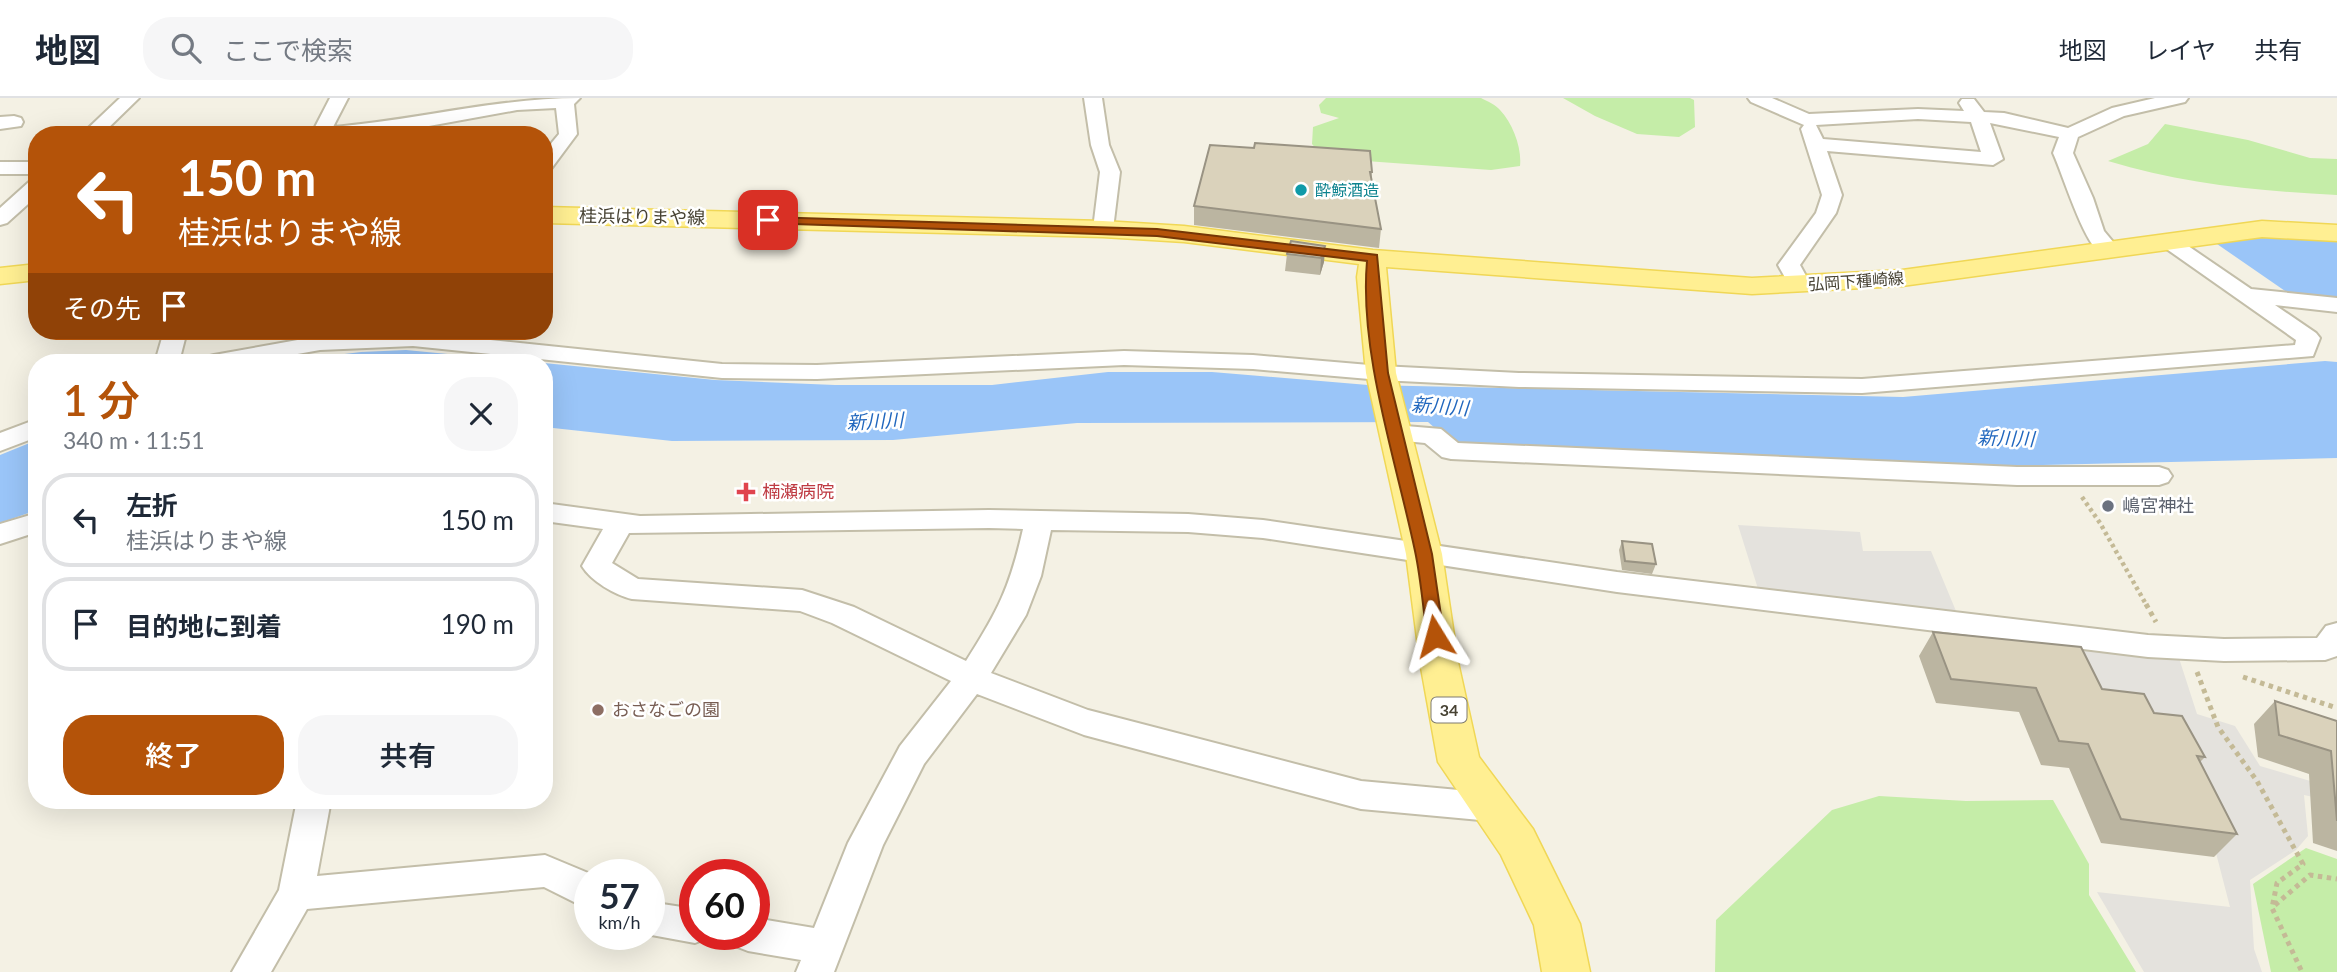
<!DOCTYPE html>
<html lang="ja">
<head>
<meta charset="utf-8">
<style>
	:root { --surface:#fff; --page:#f6f6f7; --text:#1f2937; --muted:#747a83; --line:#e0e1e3; --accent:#b45309 }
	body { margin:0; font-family:Lato,"Noto Sans JP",sans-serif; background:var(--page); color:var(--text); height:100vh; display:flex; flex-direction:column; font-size:26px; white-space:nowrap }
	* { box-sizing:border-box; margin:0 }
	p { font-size:23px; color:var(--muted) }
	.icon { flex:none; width:38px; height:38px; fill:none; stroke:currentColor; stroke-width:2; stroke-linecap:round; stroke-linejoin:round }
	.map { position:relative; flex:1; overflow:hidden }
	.panel { position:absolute; left:28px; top:256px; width:525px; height:455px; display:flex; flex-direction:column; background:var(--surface); border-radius:28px; box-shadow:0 7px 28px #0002 }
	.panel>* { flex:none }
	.guide { position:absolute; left:28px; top:28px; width:525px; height:214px; border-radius:28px; box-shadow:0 7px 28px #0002; background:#b45309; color:#fff; overflow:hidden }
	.speed { position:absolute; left:574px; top:761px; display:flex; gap:14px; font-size:35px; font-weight:700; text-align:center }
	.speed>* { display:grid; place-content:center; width:91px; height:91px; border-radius:50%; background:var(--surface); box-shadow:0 7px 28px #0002; line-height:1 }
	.speed small { font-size:18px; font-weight:400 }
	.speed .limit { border:10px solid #d22; background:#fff; color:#111 }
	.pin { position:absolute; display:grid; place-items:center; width:60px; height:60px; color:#fff; margin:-30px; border-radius:14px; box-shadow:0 4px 10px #0006 }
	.me { position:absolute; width:77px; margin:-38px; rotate:352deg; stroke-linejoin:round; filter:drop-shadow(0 0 5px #0008) }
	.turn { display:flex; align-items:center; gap:24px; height:147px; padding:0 35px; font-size:32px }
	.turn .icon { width:91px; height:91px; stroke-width:2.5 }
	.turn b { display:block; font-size:49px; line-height:60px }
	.then { display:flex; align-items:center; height:66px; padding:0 35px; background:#0003; gap:14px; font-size:26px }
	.round { display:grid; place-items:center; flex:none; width:74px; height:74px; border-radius:28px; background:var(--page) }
	.summary { display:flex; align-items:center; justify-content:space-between; height:119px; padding:0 35px }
	h1 { font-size:42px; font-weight:600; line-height:52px; color:var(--accent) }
	.primary-button { display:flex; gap:14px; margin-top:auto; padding:14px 35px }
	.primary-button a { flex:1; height:80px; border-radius:28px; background:var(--accent); color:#fff; font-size:28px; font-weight:600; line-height:80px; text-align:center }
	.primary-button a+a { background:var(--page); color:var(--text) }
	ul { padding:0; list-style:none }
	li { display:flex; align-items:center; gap:21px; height:94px; margin:0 14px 10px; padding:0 21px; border:4px solid var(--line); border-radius:28px }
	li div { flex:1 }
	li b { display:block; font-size:26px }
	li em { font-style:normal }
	header { display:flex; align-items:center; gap:42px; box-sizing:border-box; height:98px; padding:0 35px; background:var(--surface); border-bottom:2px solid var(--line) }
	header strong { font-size:33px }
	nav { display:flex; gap:38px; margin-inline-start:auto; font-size:24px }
	.search { width:490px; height:63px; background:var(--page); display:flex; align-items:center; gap:18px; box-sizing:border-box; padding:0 24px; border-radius:28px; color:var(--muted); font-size:26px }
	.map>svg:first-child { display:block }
</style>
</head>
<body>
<header>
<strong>地図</strong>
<div class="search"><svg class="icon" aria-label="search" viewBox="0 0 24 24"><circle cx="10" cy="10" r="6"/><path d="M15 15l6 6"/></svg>ここで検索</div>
<nav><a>地図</a><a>レイヤ</a><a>共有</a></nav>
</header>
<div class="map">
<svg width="2337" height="874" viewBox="0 0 2337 874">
	<rect width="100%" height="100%" fill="#f4f1e4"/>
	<path fill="#c5eda8" d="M 1326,0 L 1481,0 C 1487,3 1496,7 1500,12 C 1513,26 1522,50 1520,68 L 1491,72 L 1324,60 L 1312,46 L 1313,29 L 1339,20 L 1321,15 L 1319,7 Z
		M 1563,0 L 1690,0 L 1694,2 L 1695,29 L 1679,39 L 1637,36 L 1595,18 Z
		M 2165,26 L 2248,42 L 2310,60 L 2337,61 L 2337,97 C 2260,93 2182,86 2108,63 L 2148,46 Z
		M 1879,698 L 1966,703 L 2053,702 L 2089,766 L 2089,797 L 2136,874 L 1715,874 L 1716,822 L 1832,712 Z
		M 2306,750 L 2337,761 L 2337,874 L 2271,874 L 2253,786 Z"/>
	<path fill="#e4e2dd" d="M 1738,427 L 1860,434 L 1863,453 L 1931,453 L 1956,513 L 1759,494 Z
		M 2082,549 L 2178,557 L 2197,616 L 2235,628 L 2260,668 L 2337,691 L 2337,704 L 2304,697 L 2308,738 L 2296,752 L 2250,782 L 2254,851 L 2262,874 L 2144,874 L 2097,794 L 2230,809 L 2202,701 L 2106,602 Z"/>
	<path fill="#9ac5f8" d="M 2271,138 L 2337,141 L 2337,201 L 2288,195 L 2217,146 Z
		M 406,252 L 521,263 L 535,264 L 279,264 L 361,254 Z
		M 2325,263 L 2337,264 L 2337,360 L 1963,369 L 1453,346 L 1428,324 L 1077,325 L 893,342 L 672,343 L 544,329 L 544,265 L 715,282 L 835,287 L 992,287 L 1108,274 L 1212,274 L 1368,287 L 1903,299 Z
		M 37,342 L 37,412 L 0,425 L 0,357 Z"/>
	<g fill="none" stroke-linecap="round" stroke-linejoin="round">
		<defs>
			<path id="minor" d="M 120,0 L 139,0 L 101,37 L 81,37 Z
				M 330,0 L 348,0 L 333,29 C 416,22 497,0 580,0 L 574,6 L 577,36 L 551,71 L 544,73 L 544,54 L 559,36 L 556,10 L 517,12 L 385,36 L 301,37 L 303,33 L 314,31 Z
				M 1084,0 L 1102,0 L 1109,47 L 1120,74 L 1113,131 L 1110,135 L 1096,135 L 1093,131 L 1100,74 L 1091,47 Z
				M 1748,0 L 1772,0 L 1809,16 L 1918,11 L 1964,13 L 1959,5 L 1962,1 L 1974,1 L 1984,14 L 2004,15 L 2068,30 L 2112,10 L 2155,0 L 2188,0 L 2185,4 L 2124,18 L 2078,39 L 2073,55 L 2093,100 L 2104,133 L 2119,151 L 2116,156 C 2110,157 2104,158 2100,155 C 2083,143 2063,77 2053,55 L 2059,39 L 1990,25 L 2003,61 L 1993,67 L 1827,53 L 1842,97 L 1836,115 L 1800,167 L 1811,187 L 1808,192 L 1792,192 L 1778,167 L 1816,115 L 1822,97 L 1801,31 L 1804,27 L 1751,4 ZM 1918,21 L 1971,24 L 1981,54 L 1823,41 L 1816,27 Z
				M 14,18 L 21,20 L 23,24 L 21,28 L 0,31 L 0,19 Z
				M 0,64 L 37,64 L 37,76 L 0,76 Z
				M 37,81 L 37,98 L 7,125 L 0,127 L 0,110 L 30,83 Z
				M 2168,137 L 2175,139 L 2251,191 L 2337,200 L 2337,214 L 2275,207 L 2316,235 L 2320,240 L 2313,258 L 1862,295 L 1519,289 L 1381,282 L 1253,271 L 1124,267 L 817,281 L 722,280 L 413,248 L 320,252 L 252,264 L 202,264 L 206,259 L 214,257 L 320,238 L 413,234 L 722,266 L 817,267 L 1124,253 L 1253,257 L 1381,268 L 1519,275 L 1862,281 L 2295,247 L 2296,242 L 2161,147 L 2157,143 L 2161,139 Z
				M 164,233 L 187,233 L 179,264 L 155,264 Z
				M 37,321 L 37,339 L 0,353 L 0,335 Z
				M 1394,327 L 1441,331 L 1458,345 L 2017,369 L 2159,369 L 2168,372 L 2172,378 L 2168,384 L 2159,387 L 2017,387 L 1451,361 L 1442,359 L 1425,345 L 1385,341 L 1381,335 L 1385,329 Z
				M 544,405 L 640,418 L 989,412 L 1188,416 L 1263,422 L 1617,474 L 2148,537 L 2224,541 L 2317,540 L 2326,528 L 2337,525 L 2337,558 L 2325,562 L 2224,563 L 2148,559 L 1617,494 L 1263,440 L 1188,434 L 1051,432 L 1041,478 L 1026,517 L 991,575 L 1088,612 L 1361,683 L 1491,695 L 1503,699 L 1508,709 L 1503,719 L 1491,723 L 1361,711 L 1084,637 L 977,596 L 924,666 L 883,747 L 834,874 L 796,874 L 801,862 L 748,853 L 735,848 L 730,836 L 754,836 L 754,820 L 814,830 L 848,745 L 900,648 L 951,583 L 832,525 L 800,513 L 632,501 C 615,497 591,483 582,468 L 603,431 L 544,423 ZM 989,430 L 1023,431 C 1010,489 998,513 966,563 L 854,509 L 802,492 L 638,481 L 612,465 L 629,435 Z
				M 37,415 L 37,434 L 0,446 L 0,426 Z
				M 297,702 L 331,702 L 317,778 L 545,757 L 593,777 L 590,777 L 590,812 L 544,789 L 307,811 L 271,874 L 232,874 L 279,792 Z
				M 649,804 L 695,811 L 695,836 L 710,836 L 708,840 L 695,845 L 646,836 L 649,836 Z"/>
			<path id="major" d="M 544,109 L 1103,123 L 1184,128 L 1373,152 L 1752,180 L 1902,172 L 2262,123 L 2337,127 L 2337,143 L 2262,139 L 1902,188 L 1752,196 L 1386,169 L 1396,275 L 1442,456 L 1458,564 L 1479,659 L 1533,731 L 1580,826 L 1590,874 L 1542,874 L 1534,827 L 1501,757 L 1438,664 L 1420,564 L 1406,456 L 1366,275 L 1357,179 L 1359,166 L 1184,144 L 1103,139 L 544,125 Z
				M 37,166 L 37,182 L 0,186 L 0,170 Z"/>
		</defs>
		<use href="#minor" stroke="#c3bea9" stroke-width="4"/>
		<use href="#major" stroke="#f0d756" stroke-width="3"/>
		<path stroke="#c4ba96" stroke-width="4.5" stroke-dasharray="3.5 3.5" stroke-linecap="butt" d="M 2082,399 L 2100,425 L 2147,508"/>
		<path stroke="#c4ba96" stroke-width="5" stroke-dasharray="4.5 4.5" stroke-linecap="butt" d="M 2146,506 L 2156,524
			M 2197,574 L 2218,629 L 2257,683 L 2303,766 L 2277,785 L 2272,810 L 2302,874
			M 2243,579 L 2337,610
			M 2275,807 L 2310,777 L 2337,781"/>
		<use href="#minor" fill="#fff" fill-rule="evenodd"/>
		<use href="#major" fill="#ffef92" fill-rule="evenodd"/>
	</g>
	<path fill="#bbb5a1" d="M 1372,74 L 1371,82 L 1381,131 L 1379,150 L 1194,127 L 1194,108 Z
		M 1325,148 L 1324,164 L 1320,177 L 1285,173 L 1287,156 Z
		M 1622,443 L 1656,466 L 1652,476 L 1622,472 L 1619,452 Z
		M 1933,534 L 2102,591 L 2154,615 L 2205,659 L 2200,664 L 2237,736 L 2214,759 L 2101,745 L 2069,670 L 2041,667 L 2019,614 L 1936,605 L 1919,558 Z
		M 2275,603 L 2337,623 L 2337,753 L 2313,745 L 2309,676 L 2258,659 L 2254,626 Z"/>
	<path fill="#999383" d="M 1325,148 L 1324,164 L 1320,177 L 1321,160 Z"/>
	<path fill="#dad2bb" stroke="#999383" stroke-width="2" d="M 1255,45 L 1370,53 L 1372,74 L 1370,74 L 1381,131 L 1194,108 L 1210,47 L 1254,50 Z
		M 1291,143 L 1325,148 L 1321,160 L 1287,156 Z
		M 1622,443 L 1652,446 L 1656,466 L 1625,463 Z
		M 1933,534 L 2081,549 L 2102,591 L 2144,596 L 2154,615 L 2182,618 L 2205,659 L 2197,658 L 2237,736 L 2121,721 L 2088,646 L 2059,643 L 2036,590 L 1951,581 Z
		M 2275,603 L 2337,623 L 2337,723 L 2331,653 L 2279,637 Z"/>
	<path fill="#b45309" stroke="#753606" stroke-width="2" d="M 768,119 L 1157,131 L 1377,157 L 1388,275 L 1432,456 L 1444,538 L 1441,542 L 1429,542 L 1427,538 C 1423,510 1421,481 1415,453 C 1396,362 1359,255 1367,163 L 1157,138 L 764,125 L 762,122 Z"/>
	<circle fill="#0f9aa8" stroke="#fff" stroke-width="2.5" cx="1301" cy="92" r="7"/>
	<path fill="#e0444e" stroke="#fff" stroke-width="2.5" d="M742.5 383.5h7v7h7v7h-7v7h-7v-7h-7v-7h7z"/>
	<circle fill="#6b7280" stroke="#fff" stroke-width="2.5" cx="2108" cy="408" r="7"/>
	<circle fill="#8d6e63" stroke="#fff" stroke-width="2.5" cx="598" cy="612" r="7"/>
	<g text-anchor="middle" stroke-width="5" stroke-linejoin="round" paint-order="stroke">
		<g font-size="16" fill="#0d838f" stroke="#fff" text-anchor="start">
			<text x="1315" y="98">酔鯨酒造</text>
		</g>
		<g font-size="16" fill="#474233" stroke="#fff">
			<text transform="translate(1856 183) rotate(-4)" y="6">弘岡下種崎線</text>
		</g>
		<rect fill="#fff" stroke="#7e7b70" stroke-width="2" x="1431.5" y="599.5" width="35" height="25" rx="5"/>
		<g font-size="16" font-weight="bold" fill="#474233">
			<text x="1449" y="618">34</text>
		</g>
		<g font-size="18" fill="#474233" stroke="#fff">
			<text transform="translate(642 119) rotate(1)" y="6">桂浜はりまや線</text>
		</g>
		<g font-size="18" fill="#be3a42" stroke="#fff" text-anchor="start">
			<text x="762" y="400">楠瀬病院</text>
		</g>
		<g font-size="18" fill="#5b616d" stroke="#fff" text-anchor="start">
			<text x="2122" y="414">嶋宮神社</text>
		</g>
		<g font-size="18" fill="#785e54" stroke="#fff" text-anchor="start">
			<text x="612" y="618">おさなごの園</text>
		</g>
		<g font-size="19" font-style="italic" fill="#2167be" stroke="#fff">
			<text transform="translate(1440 308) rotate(4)" y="7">新川川</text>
			<text transform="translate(875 323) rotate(-3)" y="7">新川川</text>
			<text transform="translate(2006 340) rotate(2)" y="7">新川川</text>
		</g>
	</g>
</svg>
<div class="speed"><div>57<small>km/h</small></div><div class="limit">60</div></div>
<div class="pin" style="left:768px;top:122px;background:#d93025"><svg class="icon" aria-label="arrive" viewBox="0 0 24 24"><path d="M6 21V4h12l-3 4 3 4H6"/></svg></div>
<svg class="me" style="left:1435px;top:538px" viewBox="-20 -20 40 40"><path d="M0-17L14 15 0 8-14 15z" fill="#b45309" stroke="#fff" stroke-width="4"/></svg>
<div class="guide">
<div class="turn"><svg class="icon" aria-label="left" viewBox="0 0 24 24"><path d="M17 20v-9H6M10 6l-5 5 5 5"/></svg><div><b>150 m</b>桂浜はりまや線</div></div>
<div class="then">その先<svg class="icon" aria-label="arrive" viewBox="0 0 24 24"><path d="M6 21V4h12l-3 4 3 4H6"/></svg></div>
</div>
<section class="panel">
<div class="summary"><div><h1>1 分</h1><p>340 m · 11:51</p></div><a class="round"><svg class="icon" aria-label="close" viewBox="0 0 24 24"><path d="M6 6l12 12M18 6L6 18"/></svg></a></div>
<ul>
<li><svg class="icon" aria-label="left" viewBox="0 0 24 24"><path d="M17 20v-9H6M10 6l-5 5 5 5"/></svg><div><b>左折</b><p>桂浜はりまや線</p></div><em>150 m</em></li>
<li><svg class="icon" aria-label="arrive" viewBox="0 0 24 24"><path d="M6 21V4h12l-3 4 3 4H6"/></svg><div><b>目的地に到着</b></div><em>190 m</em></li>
</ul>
<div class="primary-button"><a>終了</a><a>共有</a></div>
</section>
</div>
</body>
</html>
